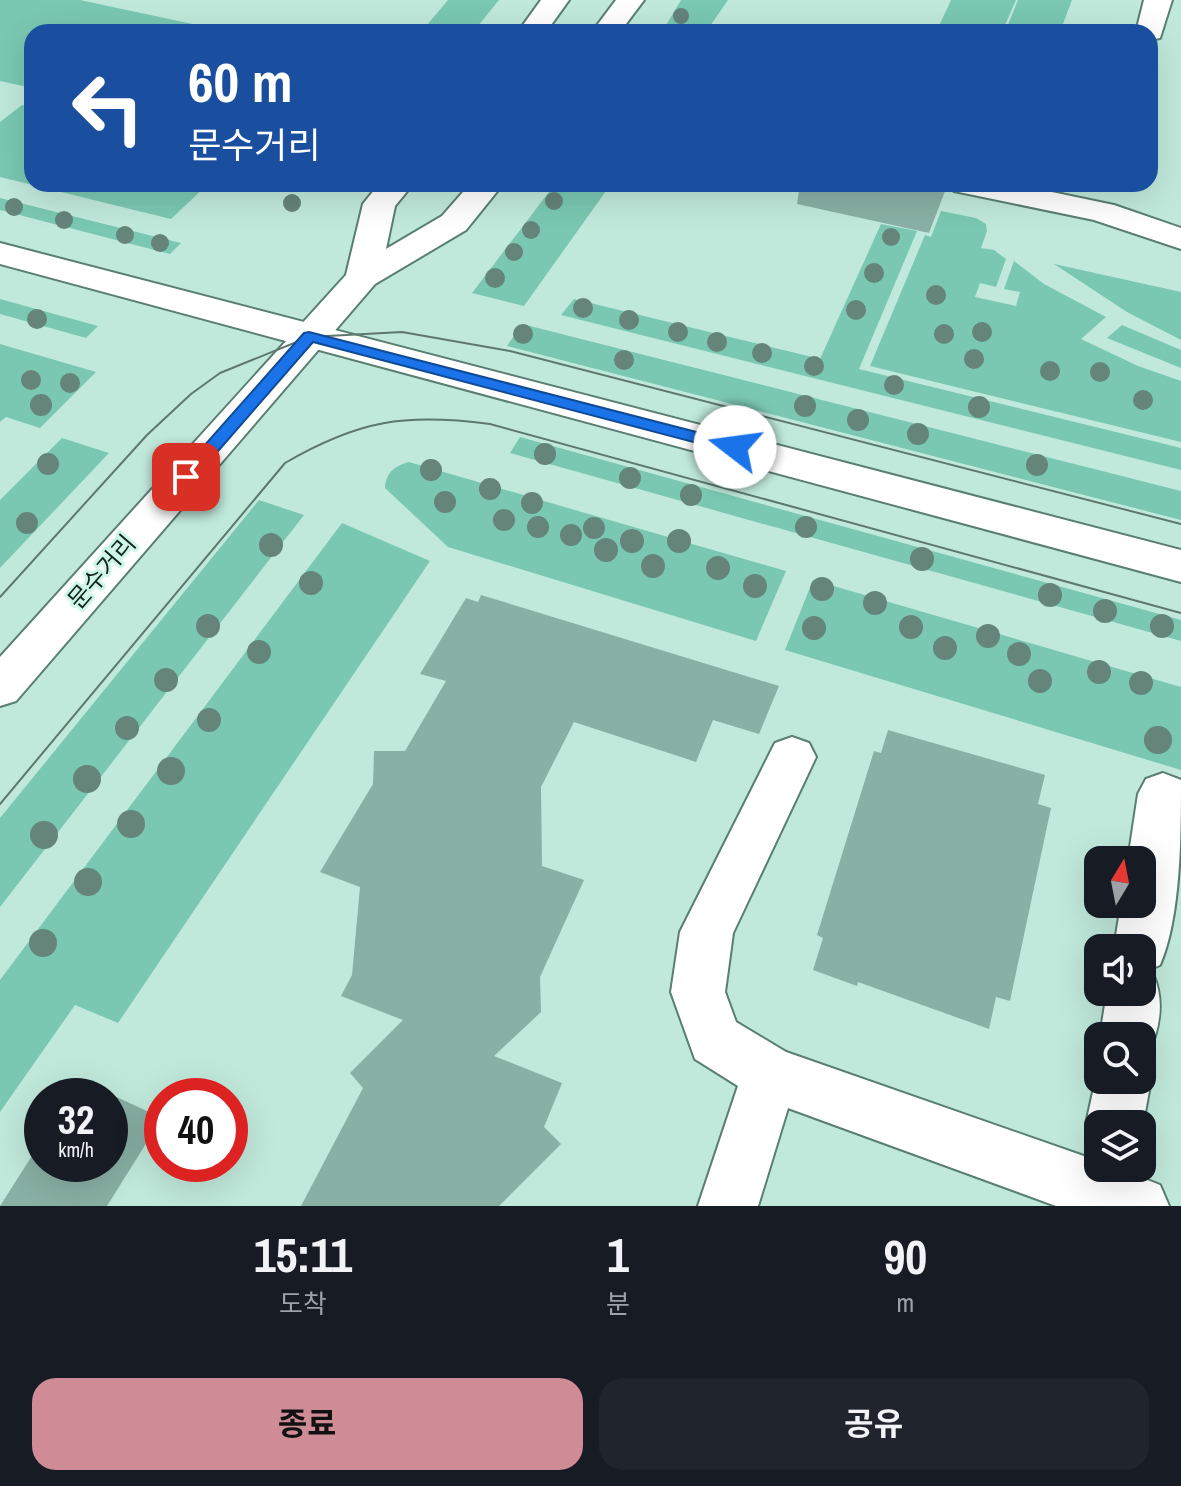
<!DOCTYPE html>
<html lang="ko">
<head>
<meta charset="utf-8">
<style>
	:root { --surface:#171b24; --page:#20242c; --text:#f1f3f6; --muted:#9ea1a6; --accent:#cf8c97 }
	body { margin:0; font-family:"Archivo Narrow","Noto Sans KR",sans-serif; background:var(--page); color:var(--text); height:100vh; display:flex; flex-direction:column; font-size:30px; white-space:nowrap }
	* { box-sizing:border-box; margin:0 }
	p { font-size:26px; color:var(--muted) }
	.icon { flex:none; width:44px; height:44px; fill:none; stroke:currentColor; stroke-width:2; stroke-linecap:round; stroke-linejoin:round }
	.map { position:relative; height:1206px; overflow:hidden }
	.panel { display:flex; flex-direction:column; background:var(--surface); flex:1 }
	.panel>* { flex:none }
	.guide { position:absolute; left:24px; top:24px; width:1134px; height:168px; border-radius:24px; box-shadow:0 8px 32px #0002; background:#1a4fa0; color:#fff; overflow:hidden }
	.needle { width:52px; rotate:10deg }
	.controls { position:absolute; left:1084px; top:846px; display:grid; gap:16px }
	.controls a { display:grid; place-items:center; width:72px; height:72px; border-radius:16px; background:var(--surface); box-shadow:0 8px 32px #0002; font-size:40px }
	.speed { position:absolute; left:24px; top:1078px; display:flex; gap:16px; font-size:40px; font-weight:700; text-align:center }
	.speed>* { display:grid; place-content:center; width:104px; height:104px; border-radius:50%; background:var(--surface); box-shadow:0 8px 32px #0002; line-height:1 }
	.speed small { font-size:20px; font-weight:400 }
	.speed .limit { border:12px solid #d22; background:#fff; color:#111 }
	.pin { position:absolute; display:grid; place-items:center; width:68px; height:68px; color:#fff; margin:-34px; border-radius:16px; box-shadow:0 4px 12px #0006 }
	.me { position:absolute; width:88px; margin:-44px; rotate:285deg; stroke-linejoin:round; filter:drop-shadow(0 0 6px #0008) }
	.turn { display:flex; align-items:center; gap:28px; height:168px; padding:0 32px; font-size:36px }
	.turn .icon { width:104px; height:104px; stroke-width:2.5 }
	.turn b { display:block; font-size:56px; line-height:68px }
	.eta { display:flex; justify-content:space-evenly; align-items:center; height:136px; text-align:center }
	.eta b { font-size:48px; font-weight:700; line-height:56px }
	.button { display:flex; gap:16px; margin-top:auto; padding:16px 32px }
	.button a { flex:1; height:92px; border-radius:24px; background:var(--accent); color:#111; font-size:32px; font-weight:700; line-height:92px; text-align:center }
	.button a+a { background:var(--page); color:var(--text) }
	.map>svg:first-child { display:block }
</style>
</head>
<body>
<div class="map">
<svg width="1181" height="1206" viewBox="0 0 1181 1206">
	<rect width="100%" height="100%" fill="#c0e9db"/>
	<path fill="#7ac8b1" d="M 0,0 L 80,0 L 230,32 L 32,32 L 32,88 L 0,81 Z
		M 448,0 L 499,0 L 473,32 L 421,32 Z
		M 681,0 L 728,0 L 706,32 L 662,32 Z
		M 951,0 L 1016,0 L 1002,32 L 973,32 L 939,26 Z
		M 1018,0 L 1072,0 L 1060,32 L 1005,32 Z
		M 22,105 L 32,107 L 32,184 L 208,184 L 171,219 L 0,177 L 0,122 Z
		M 555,184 L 611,184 L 524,306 L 472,293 Z
		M 0,198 L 181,243 L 170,254 L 0,210 Z
		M 941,211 L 976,218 L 986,224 L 987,231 L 981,248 L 994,250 L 1006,259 L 996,287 L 980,283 L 975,297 L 1016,306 L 1020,292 L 1004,289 L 1014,261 L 1044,284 L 1106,317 L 1081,339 L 1138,366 L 1181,381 L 1181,442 L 870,366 L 925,235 L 931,237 Z
		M 881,224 L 917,231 L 859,369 L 1181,448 L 1181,470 L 561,315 L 574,299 L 820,359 Z
		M 1054,264 L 1181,292 L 1181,340 L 1127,312 Z
		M 0,299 L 98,326 L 86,338 L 0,314 Z
		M 522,324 L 1181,491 L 1181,520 L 507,346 Z
		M 1122,325 L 1181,350 L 1181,368 L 1107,338 Z
		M 0,344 L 96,372 L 40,428 L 6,417 L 0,422 Z
		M 520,437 L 1181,620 L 1181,641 L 510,453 Z
		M 62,438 L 109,453 L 0,568 L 0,500 Z
		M 409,462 L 786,571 L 756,641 L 448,547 L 385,488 C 386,472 395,466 409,462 Z
		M 259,500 L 304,515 L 0,907 L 0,818 Z
		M 342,523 L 430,561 L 118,1023 L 75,1005 L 0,1112 L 0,980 Z
		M 813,580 L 1181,687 L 1181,770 L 785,650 Z"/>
	<path fill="#89b0a4" d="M 800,184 L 946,184 L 947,186 L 929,233 L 797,204 Z
		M 481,595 L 779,686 L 759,734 L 713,720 L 696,762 L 574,722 L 541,787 L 542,866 L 584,880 L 540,977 L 541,1012 L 494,1056 L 562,1083 L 544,1127 L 561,1144 L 499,1206 L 301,1206 L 363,1088 L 350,1073 L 403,1020 L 341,996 L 352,975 L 360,887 L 320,872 L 373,784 L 374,751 L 405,751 L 446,681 L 420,674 L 466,598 L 478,602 Z
		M 888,730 L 1045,775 L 1038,804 L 1051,808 L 1010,1001 L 996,997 L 989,1029 L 858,982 L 857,986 L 813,970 L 823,938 L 817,935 L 874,751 L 881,753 Z
		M 82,1081 L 162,1118 L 107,1206 L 0,1206 L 42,1140 L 42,1164 L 110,1164 L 110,1096 L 72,1096 Z"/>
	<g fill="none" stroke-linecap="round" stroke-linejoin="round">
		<defs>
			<path id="street" d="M 1144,0 L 1172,0 L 1160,38 L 1150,40 L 1150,32 L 1136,32 Z
				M 949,184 L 1013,184 L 1114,205 L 1181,228 L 1181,249 L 1094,220 L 954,191 Z
				M 792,737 L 809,743 L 816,757 L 733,933 L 725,992 L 736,1022 L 786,1052 L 1098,1161 L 1098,1168 L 1117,1168 L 1160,1185 L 1169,1206 L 1056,1206 L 788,1108 L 758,1206 L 698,1206 L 738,1086 L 695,1059 L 671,992 L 680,932 L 775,743 Z
				M 1163,773 L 1181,780 C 1181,834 1181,917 1160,965 L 1146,971 L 1153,974 C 1165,1001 1160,1028 1148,1055 L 1142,1057 L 1142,1036 L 1100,1036 L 1107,992 L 1142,992 L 1142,948 L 1114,948 L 1121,904 L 1142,904 L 1142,860 L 1128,860 L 1138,794 L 1146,779 Z
				M 1142,1060 L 1151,1080 L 1142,1129 L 1142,1124 L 1098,1124 L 1098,1146 L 1094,1145 L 1086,1124 L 1098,1069 L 1098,1080 L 1142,1080 Z"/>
			<path id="secondary" d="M 0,243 L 1181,550 L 1181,582 L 0,264 Z"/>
			<path id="primary" d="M 541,0 L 569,0 L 546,32 L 518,32 Z
				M 616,0 L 644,0 L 620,32 L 592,32 Z
				M 379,184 L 413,184 L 395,206 L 386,249 L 442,216 L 470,184 L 503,184 L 466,230 L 375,284 L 16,701 L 0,706 L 0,657 L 346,275 L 363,204 Z"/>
		</defs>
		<use href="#street" stroke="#597e73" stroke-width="4"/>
		<use href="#secondary" stroke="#597e73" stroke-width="4"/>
		<use href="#primary" stroke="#597e73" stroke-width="4"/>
		<use href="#street" fill="#fff" fill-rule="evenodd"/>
		<use href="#secondary" fill="#fff" fill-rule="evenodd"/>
		<use href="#primary" fill="#fff" fill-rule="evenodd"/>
		<path stroke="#5d786f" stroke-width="2" d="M 0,597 L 147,435 L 191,394 L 220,373 L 309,337 L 402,332 L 510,351 L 1181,524
			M 0,804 L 285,463 C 359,420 405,413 490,424 L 1181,613"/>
	</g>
	<g fill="#65847a">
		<circle cx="681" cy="16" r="8"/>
		<circle cx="554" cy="201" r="9"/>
		<circle cx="292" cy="203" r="9"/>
		<circle cx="14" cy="207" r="9"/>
		<circle cx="64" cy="220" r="9"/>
		<circle cx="531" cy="230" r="9"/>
		<circle cx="125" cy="235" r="9"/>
		<circle cx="891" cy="237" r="9"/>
		<circle cx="160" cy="243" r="9"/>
		<circle cx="514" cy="252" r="9"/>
		<circle cx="874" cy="273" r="10"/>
		<circle cx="495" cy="278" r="10"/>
		<circle cx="936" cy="295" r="10"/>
		<circle cx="583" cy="308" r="10"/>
		<circle cx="856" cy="310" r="10"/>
		<circle cx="37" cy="319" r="10"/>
		<circle cx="629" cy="320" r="10"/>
		<circle cx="678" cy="332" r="10"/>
		<circle cx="982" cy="332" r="10"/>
		<circle cx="523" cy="334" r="10"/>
		<circle cx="944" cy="334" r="10"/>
		<circle cx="717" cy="342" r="10"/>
		<circle cx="762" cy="353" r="10"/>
		<circle cx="974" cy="359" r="10"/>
		<circle cx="624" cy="360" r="10"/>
		<circle cx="814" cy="366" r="10"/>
		<circle cx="1050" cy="371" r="10"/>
		<circle cx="1100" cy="372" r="10"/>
		<circle cx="31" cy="380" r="10"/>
		<circle cx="70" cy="383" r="10"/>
		<circle cx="894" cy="385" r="10"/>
		<circle cx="1143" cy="400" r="10"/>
		<circle cx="41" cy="405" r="11"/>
		<circle cx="805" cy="406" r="11"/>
		<circle cx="979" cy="407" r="11"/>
		<circle cx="858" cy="420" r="11"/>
		<circle cx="918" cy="434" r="11"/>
		<circle cx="545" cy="454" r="11"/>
		<circle cx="48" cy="464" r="11"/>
		<circle cx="1037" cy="465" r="11"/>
		<circle cx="431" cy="470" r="11"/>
		<circle cx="630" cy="478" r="11"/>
		<circle cx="490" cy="489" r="11"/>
		<circle cx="691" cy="495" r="11"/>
		<circle cx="445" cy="502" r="11"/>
		<circle cx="532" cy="503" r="11"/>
		<circle cx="504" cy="520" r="11"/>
		<circle cx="27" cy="523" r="11"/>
		<circle cx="538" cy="527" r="11"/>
		<circle cx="806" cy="527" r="11"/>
		<circle cx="594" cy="528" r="11"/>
		<circle cx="571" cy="535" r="11"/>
		<circle cx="632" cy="541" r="12"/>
		<circle cx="679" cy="541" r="12"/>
		<circle cx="271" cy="545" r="12"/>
		<circle cx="606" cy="550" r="12"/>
		<circle cx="922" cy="559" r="12"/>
		<circle cx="653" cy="566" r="12"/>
		<circle cx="718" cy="568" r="12"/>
		<circle cx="311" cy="583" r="12"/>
		<circle cx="755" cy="586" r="12"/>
		<circle cx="822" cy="589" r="12"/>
		<circle cx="1050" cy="595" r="12"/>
		<circle cx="875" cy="603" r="12"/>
		<circle cx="1105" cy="611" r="12"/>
		<circle cx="208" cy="626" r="12"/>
		<circle cx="1162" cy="626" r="12"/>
		<circle cx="911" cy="627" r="12"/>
		<circle cx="814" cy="628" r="12"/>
		<circle cx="988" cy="636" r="12"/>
		<circle cx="945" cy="648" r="12"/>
		<circle cx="259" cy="652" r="12"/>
		<circle cx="1019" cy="654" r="12"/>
		<circle cx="1099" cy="672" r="12"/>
		<circle cx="166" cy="680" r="12"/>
		<circle cx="1040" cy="681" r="12"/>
		<circle cx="1141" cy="683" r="12"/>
		<circle cx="209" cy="720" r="12"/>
		<circle cx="127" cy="728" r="12"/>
		<circle cx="1158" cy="740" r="14"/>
		<circle cx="171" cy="771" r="14"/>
		<circle cx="87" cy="779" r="14"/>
		<circle cx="131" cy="824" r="14"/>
		<circle cx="44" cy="835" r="14"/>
		<circle cx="88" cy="882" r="14"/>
		<circle cx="43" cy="943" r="14"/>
	</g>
	<path fill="#1a73e8" stroke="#114b97" stroke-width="2" d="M 309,332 L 735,442 L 743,447 L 735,453 L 313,342 L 192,481 L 180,481 L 178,477 L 180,473 L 304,333 Z"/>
	<g text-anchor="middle" stroke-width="6" stroke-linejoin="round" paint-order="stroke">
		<g font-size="24" fill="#14231f" stroke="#cdf6e8">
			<text transform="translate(102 572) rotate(-49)" y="8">문수거리</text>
		</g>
	</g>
</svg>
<div class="controls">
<a><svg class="needle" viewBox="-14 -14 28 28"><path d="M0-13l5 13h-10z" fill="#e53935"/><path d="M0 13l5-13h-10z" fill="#9ea1a6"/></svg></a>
<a><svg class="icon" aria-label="sound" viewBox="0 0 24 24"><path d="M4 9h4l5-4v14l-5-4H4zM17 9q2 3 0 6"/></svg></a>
<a><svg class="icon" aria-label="search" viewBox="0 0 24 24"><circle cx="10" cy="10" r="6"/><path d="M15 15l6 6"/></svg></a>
<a><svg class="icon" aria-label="layers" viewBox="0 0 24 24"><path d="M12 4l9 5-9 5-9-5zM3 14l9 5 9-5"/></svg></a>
</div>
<div class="speed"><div>32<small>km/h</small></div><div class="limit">40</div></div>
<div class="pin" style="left:186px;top:477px;background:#d93025"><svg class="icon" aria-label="arrive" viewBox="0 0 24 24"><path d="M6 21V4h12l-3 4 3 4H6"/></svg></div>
<svg class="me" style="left:735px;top:447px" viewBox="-20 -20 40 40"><circle r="19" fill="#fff"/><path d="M0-13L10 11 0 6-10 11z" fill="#1a73e8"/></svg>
<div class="guide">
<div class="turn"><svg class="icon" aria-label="left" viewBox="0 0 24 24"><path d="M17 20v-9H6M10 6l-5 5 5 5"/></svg><div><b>60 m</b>문수거리</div></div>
</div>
</div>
<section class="panel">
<div class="eta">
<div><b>15:11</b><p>도착</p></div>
<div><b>1</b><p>분</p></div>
<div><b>90</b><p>m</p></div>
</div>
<div class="button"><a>종료</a><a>공유</a></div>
</section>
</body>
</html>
